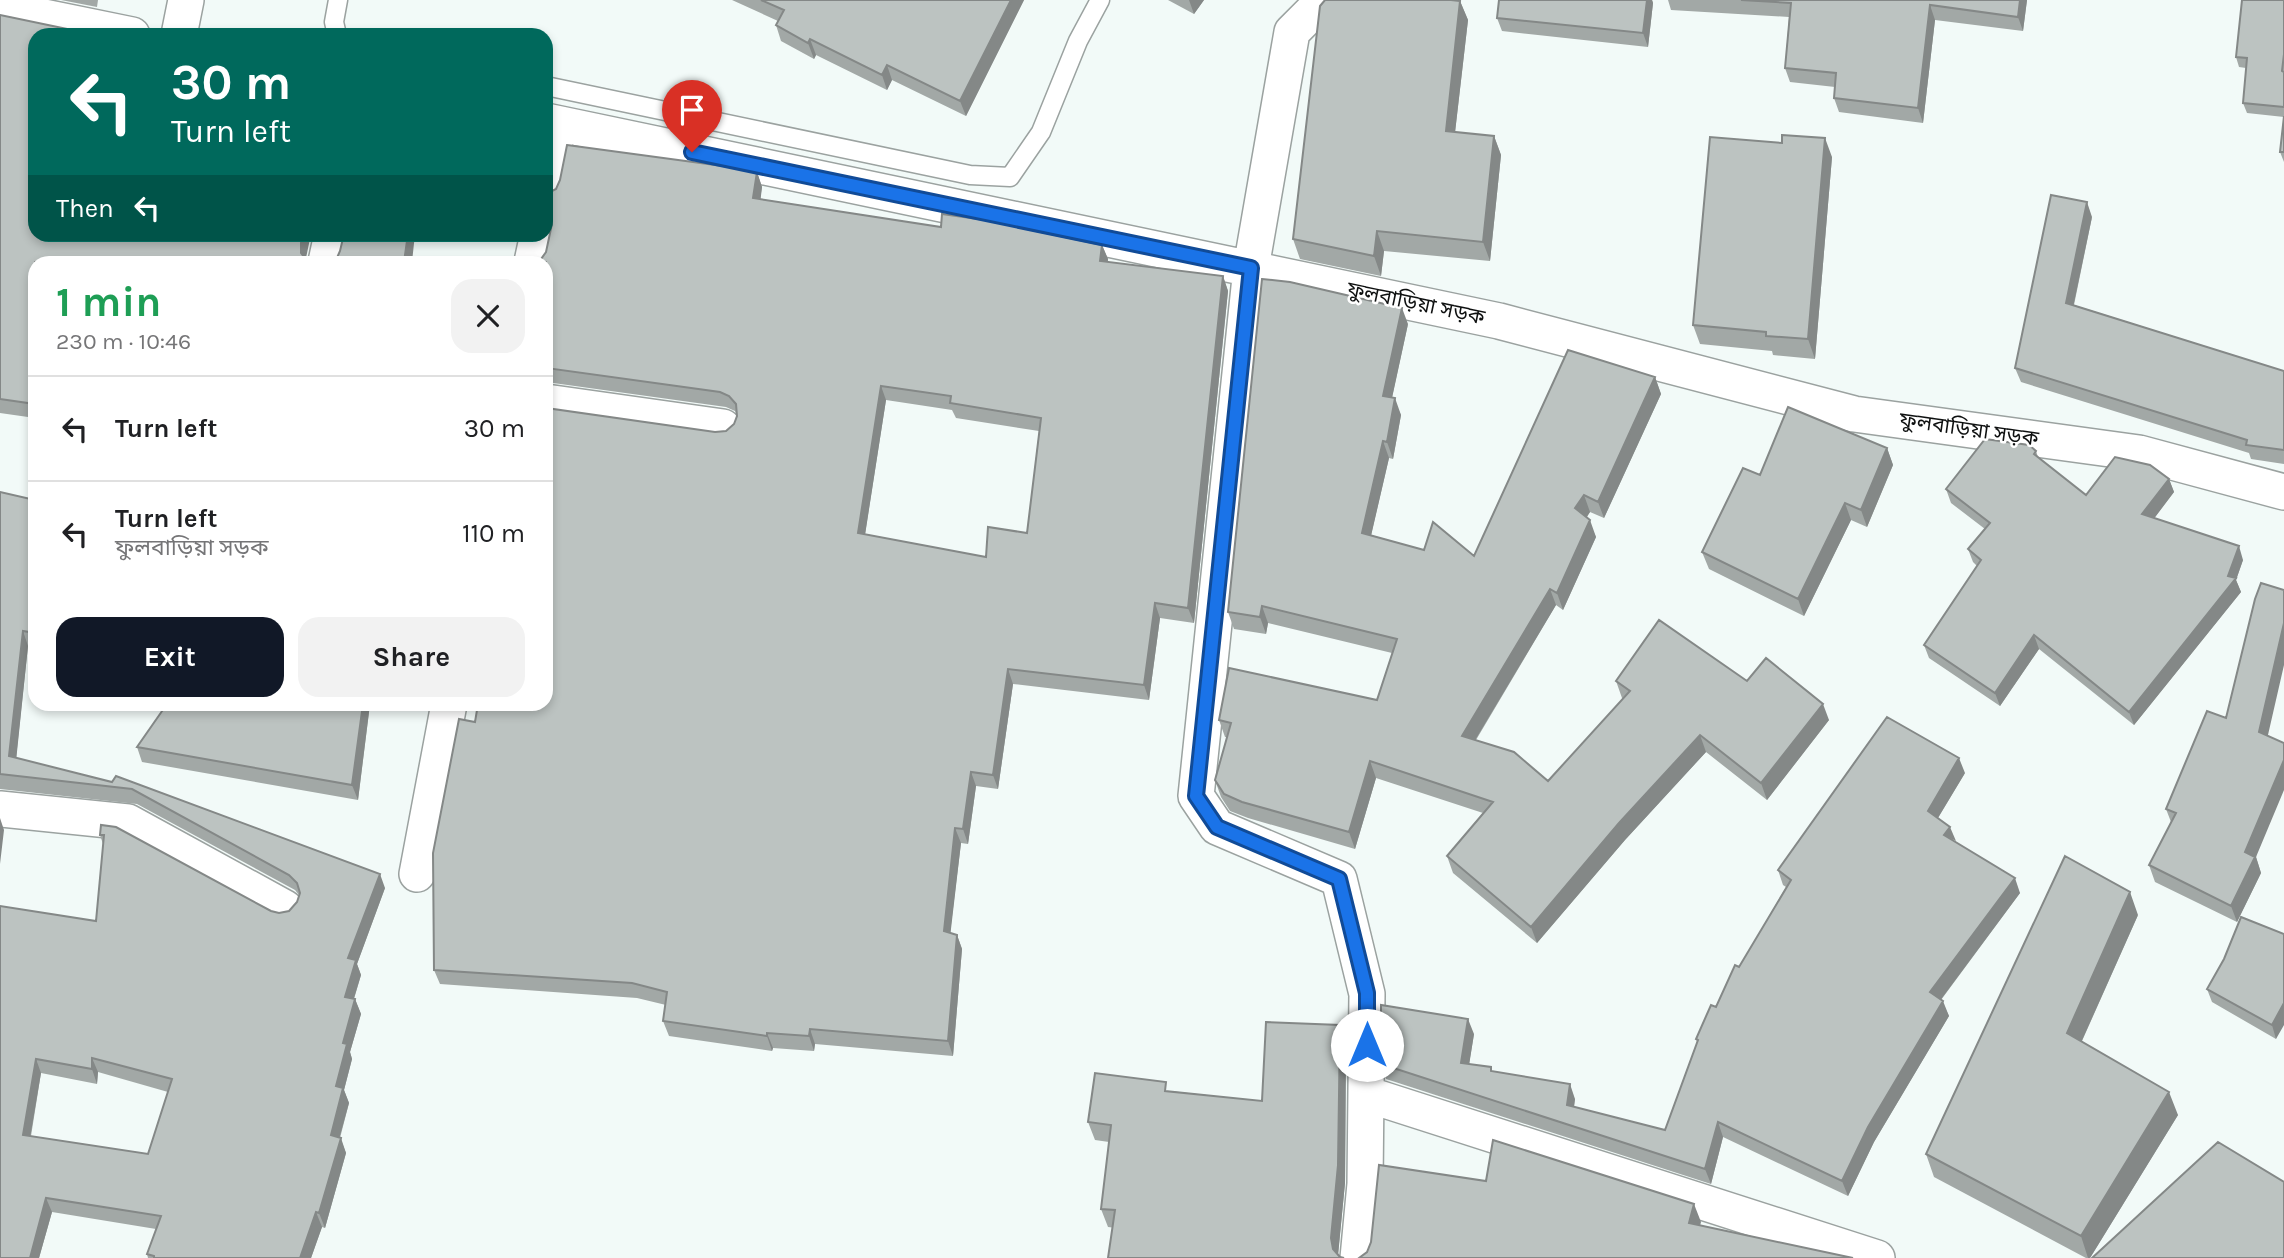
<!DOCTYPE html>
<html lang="en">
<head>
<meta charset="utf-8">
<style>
	:root { --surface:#fff; --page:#f2f2f2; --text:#202124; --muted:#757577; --line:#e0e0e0; --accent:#111827 }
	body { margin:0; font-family:Karla,"Noto Sans Bengali",sans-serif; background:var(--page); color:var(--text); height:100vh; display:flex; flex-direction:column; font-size:26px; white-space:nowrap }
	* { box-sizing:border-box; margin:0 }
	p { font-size:23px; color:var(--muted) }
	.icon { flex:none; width:38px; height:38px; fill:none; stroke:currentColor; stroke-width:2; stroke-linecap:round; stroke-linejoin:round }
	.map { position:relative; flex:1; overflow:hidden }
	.sheet { position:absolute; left:28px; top:256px; width:525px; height:455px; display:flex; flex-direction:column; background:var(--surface); border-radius:21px; box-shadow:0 4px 10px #0003 }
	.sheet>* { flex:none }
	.hud { position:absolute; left:28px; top:28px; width:525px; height:214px; border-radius:21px; box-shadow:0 4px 10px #0003; background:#00695c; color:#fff; overflow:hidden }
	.pin { position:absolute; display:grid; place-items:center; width:60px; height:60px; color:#fff; margin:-72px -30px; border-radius:50% 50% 50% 0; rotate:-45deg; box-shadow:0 0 7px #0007 }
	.pin .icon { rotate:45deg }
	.me { position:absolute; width:77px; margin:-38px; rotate:0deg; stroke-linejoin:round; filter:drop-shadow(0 0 5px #0008) }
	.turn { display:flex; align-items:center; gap:24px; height:147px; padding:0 28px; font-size:32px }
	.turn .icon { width:91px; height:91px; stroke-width:2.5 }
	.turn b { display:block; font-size:49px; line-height:60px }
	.then { display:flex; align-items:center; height:66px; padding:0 28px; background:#0003; gap:14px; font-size:26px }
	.round { display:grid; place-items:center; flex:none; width:74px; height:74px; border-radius:21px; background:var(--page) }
	.headline { display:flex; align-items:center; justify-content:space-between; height:119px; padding:0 28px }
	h1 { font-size:42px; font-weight:700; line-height:52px; color:#1e9e55 }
	.cta { display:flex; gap:14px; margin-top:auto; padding:14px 28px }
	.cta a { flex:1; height:80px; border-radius:21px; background:var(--accent); color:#fff; font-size:28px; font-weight:700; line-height:80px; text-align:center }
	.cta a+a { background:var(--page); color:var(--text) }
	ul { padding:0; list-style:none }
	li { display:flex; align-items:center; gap:21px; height:105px; padding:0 28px; border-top:2px solid var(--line) }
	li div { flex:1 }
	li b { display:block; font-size:26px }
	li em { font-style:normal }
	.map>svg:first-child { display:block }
</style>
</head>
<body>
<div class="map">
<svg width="2284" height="1258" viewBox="0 0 2284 1258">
	<rect width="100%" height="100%" fill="#f2faf8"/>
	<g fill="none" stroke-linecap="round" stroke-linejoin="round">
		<defs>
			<path id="service" d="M 337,35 L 334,22 L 338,0
				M 546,86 L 970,175 L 1010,177 L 1041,132 L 1078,41 L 1100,0"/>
			<path id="minor" d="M 1324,0 L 1292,32 L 1251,268 L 1196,796 L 1217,827 L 1339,879 L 1367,994 L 1365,1184 L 1358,1258
				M 0,8 L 132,35
				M 179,35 L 186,0
				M 546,121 L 1499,321 L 1854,414 L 2139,453 L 2284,492
				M 546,190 L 558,124
				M 326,262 L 332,234
				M 532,262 L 538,234
				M 546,402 L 723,427
				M 0,809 L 128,822 L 285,908
				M 417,874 L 449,704
				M 1366,1094 L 1877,1258"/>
		</defs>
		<use href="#service" stroke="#9ba2a0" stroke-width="21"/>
		<use href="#minor" stroke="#9ba2a0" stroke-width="38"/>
		<use href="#service" stroke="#fff" stroke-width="18"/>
		<use href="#minor" stroke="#fff" stroke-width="35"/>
	</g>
	<path fill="#a2a8a6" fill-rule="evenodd" d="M 61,0 L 98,0 L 97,7 Z
		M 732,0 L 1024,0 L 966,116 L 892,80 L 887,90 L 816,55 L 814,59 L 781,41 L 776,25 L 778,21 Z
		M 1168,0 L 1204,0 L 1194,14 Z
		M 1499,0 L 1652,0 L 1653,3 L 1648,47 L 1502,31 L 1497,18 Z
		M 1668,0 L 2027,0 L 2023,31 L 1935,20 L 1923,123 L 1839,112 L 1834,98 L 1835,87 L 1790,82 L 1785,68 L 1789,17 L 1671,10 Z
		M 2284,0 L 2284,162 L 2280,152 L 2284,117 L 2247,113 L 2243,103 L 2246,68 L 2239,67 L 2236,57 Z
		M 1460,1 L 1468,20 L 1455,132 L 1494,136 L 1501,155 L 1490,261 L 1384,251 L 1381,276 L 1300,259 L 1293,239 Z
		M 0,15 L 35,234 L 306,258 L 35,262 L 35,418 L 0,413 Z
		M 1782,143 L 1832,157 L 1815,359 L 1773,355 L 1772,351 L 1700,344 L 1693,325 Z
		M 757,172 L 762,187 L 760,199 L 941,227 L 1102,245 L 1108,259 L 1108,262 L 1223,276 L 1228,291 L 1194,623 L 1160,618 L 1149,700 L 1013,684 L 998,789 L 976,786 L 968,844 L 961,843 L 950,933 L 957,935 L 962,949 L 953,1056 L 815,1044 L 814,1051 L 773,1048 L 772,1051 L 669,1036 L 663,1021 L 666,1005 L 637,998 L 440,984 L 434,970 L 475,722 L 715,432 L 726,431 L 734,424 L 737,416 L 735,411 L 726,407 L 546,382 L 546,252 L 552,224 L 546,206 L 546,194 ZM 886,400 L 952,410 L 956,418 L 1039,431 L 1027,533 L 986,557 L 865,534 Z
		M 2092,217 L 2074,305 L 2284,371 L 2284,464 L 2251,459 L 2249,453 L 2021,382 L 2015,368 Z
		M 1408,324 L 1392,397 L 1401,415 L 1393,459 L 1389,458 L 1371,535 L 1424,550 L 1474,556 L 1655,377 L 1661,394 L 1604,518 L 1590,512 L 1586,517 L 1596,537 L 1563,610 L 1556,605 L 1476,740 L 1548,781 L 1623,699 L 1622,698 L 1616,681 L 1747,681 L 1829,720 L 1767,800 L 1706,752 L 1625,840 L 1537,943 L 1453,873 L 1447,856 L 1483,813 L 1376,778 L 1355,849 L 1248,818 L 1230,811 L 1221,797 L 1215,780 L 1227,737 L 1225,737 L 1219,720 L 1377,700 L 1392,653 L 1268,623 L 1266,634 L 1234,629 L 1228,612 Z
		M 1887,448 L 1893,465 L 1867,527 L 1851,520 L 1804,616 L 1709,569 L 1702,552 L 1760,475 Z
		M 2036,451 L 2038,457 L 2086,495 L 2169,479 L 2174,492 L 2154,518 L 2243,560 L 2236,580 L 2241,592 L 2134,725 L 2039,649 L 2000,706 L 1929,658 L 1924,645 L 1977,566 L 1973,562 L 1968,549 L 1985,529 L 1951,503 L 1946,489 Z
		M 0,492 L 35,500 L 35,647 L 28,646 L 16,758 L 112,782 L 385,888 L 357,964 L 361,975 L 354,999 L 355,999 L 361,1014 L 350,1052 L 352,1059 L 344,1090 L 349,1103 L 340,1138 L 346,1153 L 325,1228 L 322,1227 L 311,1258 L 148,1258 L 147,1254 L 156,1229 L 52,1212 L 39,1258 L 0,906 L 96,921 L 103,844 L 100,835 L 101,825 L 271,911 L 279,913 L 289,911 L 297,902 L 299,895 L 295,890 L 137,804 L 0,789 ZM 98,1072 L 168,1092 L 148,1154 L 31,1136 L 41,1073 L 97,1084 Z
		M 167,704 L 370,704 L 358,800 L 142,762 L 137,747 Z
		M 2226,718 L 2268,736 L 2256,857 L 2261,873 L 2237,922 L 2155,882 L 2149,865 L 2171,822 L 2166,809 Z
		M 1965,773 L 1938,818 L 1955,842 L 2020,893 L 1941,1000 L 1949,1016 L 1874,1142 L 1848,1196 L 1723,1137 L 1711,1184 L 1386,1079 L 1381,1064 L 1474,1034 L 1469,1064 L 1575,1099 L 1574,1107 L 1665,1130 L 1697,1042 L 1696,1039 L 1716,1007 L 1786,887 L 1783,885 L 1778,870 Z
		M 2138,915 L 2082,1041 L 2178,1115 L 2090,1258 L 2086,1258 L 1934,1177 L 1926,1154 Z
		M 2284,934 L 2276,1039 L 2212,1002 L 2207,989 Z
		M 1346,1044 L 1345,1183 L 1338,1254 L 1108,1227 L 1101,1209 L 1109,1142 L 1095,1140 L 1088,1122 L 1170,1091 L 1262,1101 Z"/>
	<path fill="#848887" d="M 1011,0 L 1024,0 L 966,116 L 960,101 Z
		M 1189,0 L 1204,0 L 1194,14 Z
		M 1647,0 L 1652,0 L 1653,3 L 1648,47 L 1643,33 Z
		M 2020,0 L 2027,0 L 2023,31 L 2018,17 Z
		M 1460,1 L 1468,20 L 1453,150 L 1446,131 Z
		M 1930,5 L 1935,20 L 1923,123 L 1918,108 Z
		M 810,39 L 816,55 L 814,59 L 808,43 Z
		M 887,65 L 892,80 L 887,90 L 882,75 Z
		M 1494,136 L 1501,155 L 1490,261 L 1483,242 Z
		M 1825,138 L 1832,157 L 1815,359 L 1808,339 Z
		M 757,172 L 762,187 L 759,213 L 753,198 Z
		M 2087,202 L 2092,217 L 2071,317 L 2066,303 Z
		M 1377,231 L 1384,251 L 1381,276 L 1374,256 Z
		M 303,234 L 311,234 L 306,258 L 307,262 L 301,253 L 301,243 Z
		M 408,234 L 415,234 L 412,262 L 404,262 Z
		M 1102,245 L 1108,259 L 1106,276 L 1100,261 Z
		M 1223,276 L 1228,291 L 1194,623 L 1188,608 Z
		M 1402,308 L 1408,324 L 1389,412 L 1383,396 Z
		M 1655,377 L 1661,394 L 1604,518 L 1598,502 Z
		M 881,386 L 886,400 L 863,548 L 858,533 Z
		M 1395,398 L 1401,415 L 1393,459 L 1387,442 Z
		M 1383,441 L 1389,458 L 1368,549 L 1362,533 Z
		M 1887,448 L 1893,465 L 1867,527 L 1861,510 Z
		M 2169,479 L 2174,492 L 2147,528 L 2142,514 Z
		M 1584,495 L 1590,512 L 1582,525 L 1575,508 Z
		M 1845,503 L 1851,520 L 1804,616 L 1798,599 Z
		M 35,510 L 35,543 L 30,530 Z
		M 1590,520 L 1596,537 L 1563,610 L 1557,593 Z
		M 2239,546 L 2243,560 L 2236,580 L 2241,592 L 2134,725 L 2129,712 L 2228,576 Z
		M 1550,589 L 1556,605 L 1468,752 L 1462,736 Z
		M 1155,603 L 1160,618 L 1149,700 L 1144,685 Z
		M 1262,606 L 1268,623 L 1266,634 L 1260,617 Z
		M 2284,623 L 2284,665 L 2265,748 L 2259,732 Z
		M 23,631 L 28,646 L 15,771 L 9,756 Z
		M 2034,635 L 2039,649 L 2000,706 L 1995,693 Z
		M 1008,669 L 1013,684 L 998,789 L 993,775 Z
		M 363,704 L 370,704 L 358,800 L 352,785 Z
		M 1823,704 L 1829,720 L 1767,800 L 1761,783 Z
		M 1700,735 L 1706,752 L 1625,840 L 1537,943 L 1531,927 L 1619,823 Z
		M 1959,758 L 1965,773 L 1933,826 L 1928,811 Z
		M 2284,760 L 2284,790 L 2256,857 L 2261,873 L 2237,922 L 2231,906 L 2245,852 Z
		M 1370,761 L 1376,778 L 1355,849 L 1349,832 Z
		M 971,772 L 976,786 L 968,844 L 963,829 Z
		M 0,818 L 4,830 L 0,864 Z
		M 1950,827 L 1956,841 L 1944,835 Z
		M 955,828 L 961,843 L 949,946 L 944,931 Z
		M 380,874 L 385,888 L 357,964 L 361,975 L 350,1011 L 345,997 L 348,958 Z
		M 2015,878 L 2020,893 L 1936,1006 L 1930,992 Z
		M 2130,892 L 2138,915 L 2075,1056 L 2067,1033 Z
		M 957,935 L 962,949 L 953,1056 L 948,1041 Z
		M 355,999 L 361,1014 L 350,1052 L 352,1059 L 344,1090 L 349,1103 L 336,1150 L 331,1135 L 336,1086 L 343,1043 Z
		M 1943,1001 L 1949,1016 L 1874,1142 L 1848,1196 L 1842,1181 L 1868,1127 Z
		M 2284,1003 L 2284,1025 L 2276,1039 L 2272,1025 Z
		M 1468,1019 L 1474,1034 L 1467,1078 L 1461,1063 Z
		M 1340,1025 L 1346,1044 L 1345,1183 L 1338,1256 L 1333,1249 L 1331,1238 Z
		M 810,1029 L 815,1044 L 814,1051 L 809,1036 Z
		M 767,1033 L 773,1048 L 772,1051 L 767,1036 Z
		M 92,1058 L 98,1072 L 97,1084 L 92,1069 Z
		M 36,1059 L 41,1073 L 28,1150 L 23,1135 Z
		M 1570,1084 L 1575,1099 L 1572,1120 L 1567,1105 Z
		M 2169,1092 L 2178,1115 L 2090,1258 L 2088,1258 L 2081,1236 Z
		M 1718,1122 L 1723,1137 L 1711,1184 L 1705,1169 Z
		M 341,1138 L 346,1153 L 325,1228 L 319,1213 Z
		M 46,1198 L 52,1212 L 39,1258 L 30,1258 Z
		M 1694,1204 L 1701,1222 L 1696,1241 L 1689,1223 Z
		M 316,1212 L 322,1227 L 311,1258 L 300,1258 Z"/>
	<path fill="#bcc3c1" stroke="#848887" stroke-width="2" fill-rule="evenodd" d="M 761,0 L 1011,0 L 960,101 L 887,65 L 882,75 L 810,39 L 808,43 L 776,25 L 784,10 Z
		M 1325,0 L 1451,0 L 1460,1 L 1446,131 L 1494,136 L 1483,242 L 1377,231 L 1374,256 L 1293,239 L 1320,6 Z
		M 1499,0 L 1647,0 L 1643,33 L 1497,18 Z
		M 1741,0 L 2020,0 L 2018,17 L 1930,5 L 1918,108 L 1834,98 L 1836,73 L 1785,68 L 1791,3 Z
		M 2242,0 L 2284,0 L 2284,54 L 2282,71 L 2284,72 L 2284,107 L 2243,103 L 2247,58 L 2236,57 Z
		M 0,15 L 96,35 L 35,35 L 35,234 L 303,234 L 301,243 L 301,253 L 308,262 L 35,262 L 35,404 L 0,399 Z
		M 2284,116 L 2284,152 L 2280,152 Z
		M 1782,135 L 1825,138 L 1808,339 L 1766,336 L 1766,332 L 1693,325 L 1710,137 L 1782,143 Z
		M 567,145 L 730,167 L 757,172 L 753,198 L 941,227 L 942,214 L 985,220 L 1102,245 L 1100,261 L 1223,276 L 1188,608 L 1155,603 L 1144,685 L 1008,669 L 993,775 L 971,772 L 963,829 L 955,828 L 944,931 L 957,935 L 948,1041 L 810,1029 L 809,1036 L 767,1033 L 767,1036 L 663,1021 L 667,992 L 632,983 L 434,970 L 433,853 L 459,719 L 475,722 L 478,704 L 546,704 L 546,408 L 715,432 L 726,431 L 734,424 L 737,416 L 736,404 L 729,396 L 720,392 L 546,368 L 546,262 L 539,262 L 546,252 L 552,224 L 552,213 L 546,205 L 546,194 L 556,189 L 560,180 ZM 881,386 L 951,396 L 950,403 L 1041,418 L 1027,533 L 988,527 L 986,557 L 858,533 Z
		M 2051,195 L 2087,202 L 2066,303 L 2284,371 L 2284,450 L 2246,445 L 2247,440 L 2015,368 Z
		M 344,234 L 408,234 L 404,262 L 332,262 L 336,260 L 340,251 Z
		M 1262,279 L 1290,282 L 1402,308 L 1383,396 L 1395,398 L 1387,442 L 1383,441 L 1362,533 L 1424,550 L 1433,522 L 1474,556 L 1568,350 L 1655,377 L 1598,502 L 1584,495 L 1575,508 L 1590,520 L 1557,593 L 1550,589 L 1462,736 L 1514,752 L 1548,781 L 1630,691 L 1616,681 L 1659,620 L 1747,681 L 1766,658 L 1823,704 L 1761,783 L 1700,735 L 1619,823 L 1531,927 L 1447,856 L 1493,802 L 1370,761 L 1349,832 L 1242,802 L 1224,794 L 1215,780 L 1231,723 L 1219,720 L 1229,668 L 1377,700 L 1397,639 L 1262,606 L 1260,617 L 1228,612 Z
		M 1788,407 L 1887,448 L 1861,510 L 1845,503 L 1798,599 L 1702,552 L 1743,468 L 1760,475 Z
		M 1985,439 L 2029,445 L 2036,451 L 2034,454 L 2086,495 L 2115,457 L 2150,465 L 2169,479 L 2142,514 L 2239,546 L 2228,576 L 2236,578 L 2129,712 L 2034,635 L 1995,693 L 1924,645 L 1981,560 L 1968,549 L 1990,523 L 1946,489 Z
		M 0,492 L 35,500 L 35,510 L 30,530 L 35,531 L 35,633 L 23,631 L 9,756 L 112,782 L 116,776 L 380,874 L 348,958 L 356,960 L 345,997 L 355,999 L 343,1043 L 347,1044 L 336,1086 L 343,1088 L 331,1135 L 341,1138 L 319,1213 L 316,1212 L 300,1258 L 154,1258 L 154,1256 L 147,1254 L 161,1216 L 46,1198 L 30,1258 L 0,1258 L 0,906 L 96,921 L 104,835 L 100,835 L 101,825 L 116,827 L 271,911 L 279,913 L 289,911 L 297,902 L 300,893 L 297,883 L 289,875 L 132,789 L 0,774 ZM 92,1058 L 172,1079 L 148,1154 L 23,1135 L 36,1059 L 92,1069 Z
		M 2261,583 L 2284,590 L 2284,623 L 2259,732 L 2284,743 L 2284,760 L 2245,852 L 2255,857 L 2231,906 L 2149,865 L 2176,813 L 2166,809 L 2207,711 L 2226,718 L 2255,599 Z
		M 167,704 L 363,704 L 352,785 L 137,747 Z
		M 1887,717 L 1959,758 L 1928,811 L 1950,827 L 1944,835 L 2015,878 L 1930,992 L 1943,1001 L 1868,1127 L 1842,1181 L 1718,1122 L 1705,1169 L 1381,1064 L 1381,1005 L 1468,1019 L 1461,1063 L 1491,1067 L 1491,1071 L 1570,1084 L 1567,1105 L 1665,1130 L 1698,1040 L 1696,1039 L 1711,1005 L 1716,1007 L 1735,965 L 1739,967 L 1791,880 L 1778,870 Z
		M 2065,856 L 2130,892 L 2067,1033 L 2169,1092 L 2081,1236 L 1926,1154 Z
		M 2241,917 L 2284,934 L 2284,1003 L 2272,1025 L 2207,989 L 2224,959 Z
		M 1266,1022 L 1340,1025 L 1338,1165 L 1331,1238 L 1333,1249 L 1340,1257 L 1344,1258 L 1108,1258 L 1115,1210 L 1101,1209 L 1111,1125 L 1088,1122 L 1095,1073 L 1166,1082 L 1165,1091 L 1262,1101 Z
		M 1493,1140 L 1694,1204 L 1689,1223 L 1853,1258 L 1359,1258 L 1367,1252 L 1371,1242 L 1379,1165 L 1486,1181 Z
		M 2218,1142 L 2284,1182 L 2284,1258 L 2092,1258 Z"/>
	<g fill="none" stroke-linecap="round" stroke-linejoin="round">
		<defs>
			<path id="route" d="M 692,152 L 1251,268 L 1196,796 L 1217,827 L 1339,879 L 1367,993 L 1367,1045"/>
		</defs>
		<use href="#route" stroke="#114b97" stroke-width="18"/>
		<use href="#route" stroke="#1a73e8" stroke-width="12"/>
	</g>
	<g text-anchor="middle" stroke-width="5" stroke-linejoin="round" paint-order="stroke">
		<g font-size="21" fill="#0e1010" stroke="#fff">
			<text transform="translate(1416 303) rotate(12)" y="7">ফুলবাড়িয়া সড়ক</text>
			<text transform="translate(1969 429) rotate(8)" y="7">ফুলবাড়িয়া সড়ক</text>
		</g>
	</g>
</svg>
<div class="pin" style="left:692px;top:152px;background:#d93025"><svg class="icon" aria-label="arrive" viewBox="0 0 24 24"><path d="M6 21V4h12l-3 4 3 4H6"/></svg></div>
<svg class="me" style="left:1367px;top:1045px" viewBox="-20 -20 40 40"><circle r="19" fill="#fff"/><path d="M0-13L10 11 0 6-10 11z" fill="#1a73e8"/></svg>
<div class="hud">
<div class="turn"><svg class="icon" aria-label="left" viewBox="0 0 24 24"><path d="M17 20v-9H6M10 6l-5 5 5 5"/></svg><div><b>30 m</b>Turn left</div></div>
<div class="then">Then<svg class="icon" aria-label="left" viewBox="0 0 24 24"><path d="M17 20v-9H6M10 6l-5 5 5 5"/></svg></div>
</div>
<section class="sheet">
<div class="headline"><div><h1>1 min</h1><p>230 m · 10:46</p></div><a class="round"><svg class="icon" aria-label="close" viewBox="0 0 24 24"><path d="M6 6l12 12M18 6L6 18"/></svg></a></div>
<ul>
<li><svg class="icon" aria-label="left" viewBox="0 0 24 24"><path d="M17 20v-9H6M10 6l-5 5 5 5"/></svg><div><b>Turn left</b></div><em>30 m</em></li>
<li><svg class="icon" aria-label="left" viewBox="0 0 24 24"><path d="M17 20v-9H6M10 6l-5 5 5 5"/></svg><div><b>Turn left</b><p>ফুলবাড়িয়া সড়ক</p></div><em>110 m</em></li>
</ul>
<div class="cta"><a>Exit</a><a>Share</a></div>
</section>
</div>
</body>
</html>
